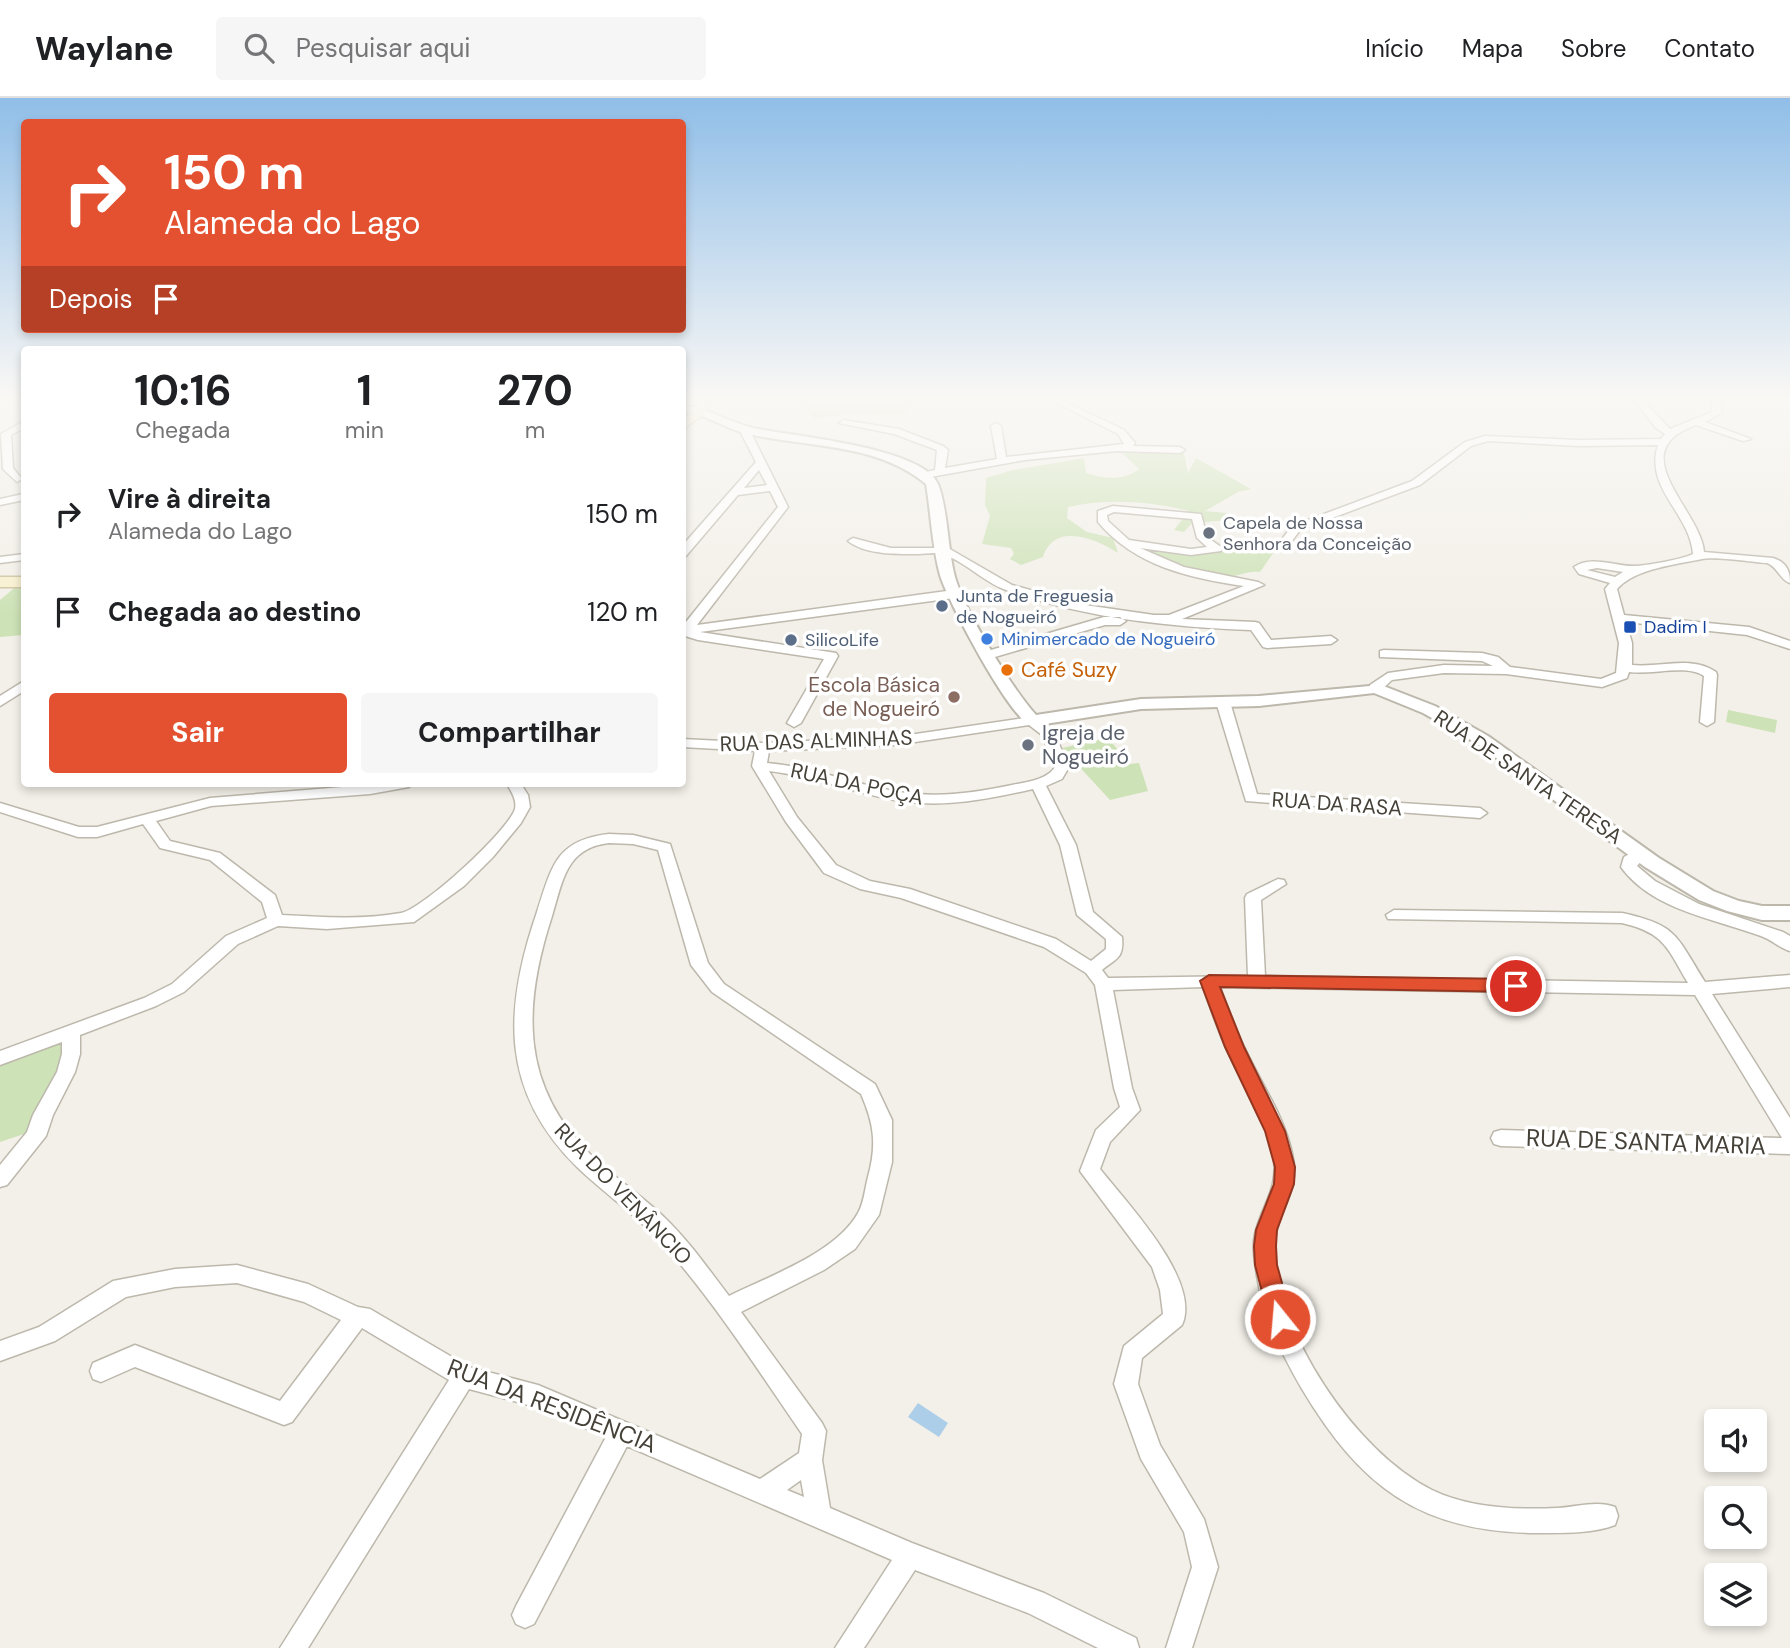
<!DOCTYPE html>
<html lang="pt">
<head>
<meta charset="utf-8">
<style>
	:root { --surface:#fff; --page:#f6f6f6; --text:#202124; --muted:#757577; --line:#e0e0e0; --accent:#e35130 }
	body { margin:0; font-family:"DM Sans",sans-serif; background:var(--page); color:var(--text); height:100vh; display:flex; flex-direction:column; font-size:26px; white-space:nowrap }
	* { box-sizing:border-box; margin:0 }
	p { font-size:23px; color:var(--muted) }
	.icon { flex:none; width:38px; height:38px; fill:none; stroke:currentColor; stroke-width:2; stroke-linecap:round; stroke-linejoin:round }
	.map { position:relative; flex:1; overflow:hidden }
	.details { position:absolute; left:21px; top:248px; width:665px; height:441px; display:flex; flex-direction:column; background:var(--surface); border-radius:7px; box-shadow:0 4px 10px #0003 }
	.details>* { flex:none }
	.banner { position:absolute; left:21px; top:21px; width:665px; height:214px; border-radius:7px; box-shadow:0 4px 10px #0003; background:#e35130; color:#fff; overflow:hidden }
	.tools { position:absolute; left:1704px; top:1311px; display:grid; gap:14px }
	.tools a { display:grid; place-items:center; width:63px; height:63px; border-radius:7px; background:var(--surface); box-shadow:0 4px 10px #0003; font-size:35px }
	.pin { position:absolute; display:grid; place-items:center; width:60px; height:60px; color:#fff; margin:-30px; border:4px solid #fff; border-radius:50%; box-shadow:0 2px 7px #0007 }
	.me { position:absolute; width:77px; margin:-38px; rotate:343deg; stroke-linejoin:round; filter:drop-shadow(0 0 5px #0008) }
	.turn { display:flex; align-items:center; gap:24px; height:147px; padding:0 28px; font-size:32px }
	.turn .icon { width:91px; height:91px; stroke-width:2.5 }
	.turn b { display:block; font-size:49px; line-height:60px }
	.then { display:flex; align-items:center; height:66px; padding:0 28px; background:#0003; gap:14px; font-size:26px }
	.eta { display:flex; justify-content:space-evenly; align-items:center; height:119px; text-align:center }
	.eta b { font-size:42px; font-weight:700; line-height:49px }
	.button { display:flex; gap:14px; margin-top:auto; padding:14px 28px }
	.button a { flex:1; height:80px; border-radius:7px; background:var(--accent); color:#fff; font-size:28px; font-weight:700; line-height:80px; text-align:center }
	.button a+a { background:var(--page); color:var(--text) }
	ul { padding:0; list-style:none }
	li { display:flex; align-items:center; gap:21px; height:98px; padding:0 28px }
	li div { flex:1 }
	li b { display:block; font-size:26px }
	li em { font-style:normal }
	header { display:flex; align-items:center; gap:42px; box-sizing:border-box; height:98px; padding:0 35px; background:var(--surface); border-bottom:2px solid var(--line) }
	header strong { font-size:33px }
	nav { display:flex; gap:38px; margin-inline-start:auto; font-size:24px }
	.search { width:490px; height:63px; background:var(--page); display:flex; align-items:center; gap:18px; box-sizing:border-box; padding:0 24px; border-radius:7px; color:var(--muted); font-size:26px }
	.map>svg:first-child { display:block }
</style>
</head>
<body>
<header>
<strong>Waylane</strong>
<div class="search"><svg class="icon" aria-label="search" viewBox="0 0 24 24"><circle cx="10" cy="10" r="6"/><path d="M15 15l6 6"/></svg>Pesquisar aqui</div>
<nav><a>Início</a><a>Mapa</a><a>Sobre</a><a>Contato</a></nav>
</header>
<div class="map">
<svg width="1790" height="1550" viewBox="0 0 1790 1550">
	<rect width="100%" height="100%" fill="#f3f0e9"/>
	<path fill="#cde2b6" d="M 794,301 L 920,301 L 903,317 L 845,316 L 815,321 Z
		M 1122,355 L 1184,355 L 1188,375 L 1196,360 L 1251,391 L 1238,394 L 1205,413 L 1226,415 L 1229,422 L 1192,425 L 1184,434 L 1174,432 L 1189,413 C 1152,403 1105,400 1068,409 L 1067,420 L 1087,434 L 1113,440 L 1118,455 C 1095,440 1054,424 1043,459 L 1021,467 L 1010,461 L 1014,456 L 1011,450 L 982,446 L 990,418 L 985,407 L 986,380 L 1013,372 L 1084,360 L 1086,375 C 1104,381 1124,383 1139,371 Z
		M 1278,448 L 1260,474 C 1246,472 1239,479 1228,478 C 1198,476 1167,464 1140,451 L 1216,453 Z
		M 19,486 L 24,486 L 24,537 L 0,539 L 0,502 Z
		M 1728,612 L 1777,622 L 1775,635 L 1726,624 Z
		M 1108,640 L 1130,666 L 1139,665 L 1148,693 L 1110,702 L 1062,650 Z
		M 52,946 L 64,946 L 68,956 L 33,1033 L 0,1044 L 0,967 Z"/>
	<path fill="#accee9" d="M 918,1305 L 948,1325 L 939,1339 L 908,1319 Z"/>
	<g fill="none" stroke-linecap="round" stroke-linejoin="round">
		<defs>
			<path id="minor" d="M 1049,301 L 1059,301 L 1124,332 L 1135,345 L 1133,348 L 1180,349 L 1185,352 L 1180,355 L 1117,353 L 1025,362 L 925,380 L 920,377 L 921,375 L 935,372 L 937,352 L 894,336 L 839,325 L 844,322 L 899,331 L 943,348 L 948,352 L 945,370 L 997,361 L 991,328 L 996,325 L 1001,328 L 1006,359 L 1124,346 L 1118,336 Z
				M 1633,301 L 1642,301 L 1670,331 L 1712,314 L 1712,301 L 1720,301 L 1722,315 L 1705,324 L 1751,341 L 1743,343 L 1696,327 C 1620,354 1701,412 1704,454 L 1773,460 C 1786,464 1790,472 1790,485 C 1780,482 1778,469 1767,465 C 1752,464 1715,458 1702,461 C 1677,466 1634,471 1617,491 L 1624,517 L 1749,529 L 1790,543 L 1790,551 L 1747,537 L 1626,524 L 1632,545 L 1632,567 C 1661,570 1690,557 1716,574 L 1717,577 L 1714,624 L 1707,628 L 1700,624 L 1704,578 C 1687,566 1653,577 1629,574 L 1627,580 L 1602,589 L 1506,576 L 1444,575 L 1392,582 L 1380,593 L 1370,593 L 1370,587 L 1388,575 L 1444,567 L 1493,568 L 1482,563 L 1380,559 L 1380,553 L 1384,552 L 1482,555 L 1498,559 L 1510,569 L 1601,581 L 1616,575 L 1619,545 L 1605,491 L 1610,485 L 1579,476 L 1574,469 C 1590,457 1615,468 1634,468 C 1645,468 1683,461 1693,456 C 1690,415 1644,391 1658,347 L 1578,348 L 1488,343 L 1471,348 L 1420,387 L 1300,432 L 1289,447 L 1279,445 L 1292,428 L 1412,383 L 1465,344 L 1485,338 L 1578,342 L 1661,341 L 1665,336 L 1656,330 ZM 1597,470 L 1623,474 L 1615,479 L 1587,472 Z
				M 24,323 L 24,330 L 11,337 L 13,370 L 22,381 L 17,384 L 3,371 L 1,336 Z
				M 744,328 L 749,331 L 788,409 L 697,527 L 954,492 L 960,496 L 954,500 L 700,534 L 836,555 L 838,558 L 801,625 L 794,629 L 787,625 L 824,561 L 698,542 L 682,537 L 682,529 L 778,409 L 770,393 L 738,397 L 686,458 L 682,459 L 682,448 L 756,364 L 739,331 ZM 759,372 L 767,387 L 744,390 Z
				M 23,396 L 24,402 L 0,407 L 0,401 Z
				M 1113,408 L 1201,416 L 1207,439 L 1221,449 L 1221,453 L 1191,457 L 1140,450 L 1184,469 L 1258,484 L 1264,487 L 1182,521 L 1255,524 L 1259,525 L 1271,542 L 1331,538 L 1337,542 L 1331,546 L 1267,550 L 1263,549 L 1251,532 C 1170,529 1083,520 1006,492 C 983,484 964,462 941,456 C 935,454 926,456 919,456 C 897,456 866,457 848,443 L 853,440 L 891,450 L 948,450 L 1012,487 L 1085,507 L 1154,517 L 1169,517 L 1244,488 C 1189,480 1135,468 1098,424 L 1098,413 ZM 1114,414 L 1192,421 L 1197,440 L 1207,449 L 1191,451 L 1129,442 L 1108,423 L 1107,417 Z
				M 24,456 L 24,462 L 0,465 L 0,459 Z
				M 1104,519 L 1120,519 L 1126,523 L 1120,527 L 1105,527 L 988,561 L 982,557 L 984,554 Z
				M 24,583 L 24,593 L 0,608 L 0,598 Z
				M 1223,600 L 1230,604 L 1257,696 L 1480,710 L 1487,715 L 1480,720 L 1246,703 L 1216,604 Z
				M 1032,619 L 1053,632 L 1069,669 L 1062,681 L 1046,688 L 1076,747 L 1093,814 L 1122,839 C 1124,860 1117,860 1102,872 L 1108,880 L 1248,878 L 1245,800 L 1247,796 L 1278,781 L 1284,782 L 1286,786 L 1261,802 L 1265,878 L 1688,885 C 1667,850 1665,835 1622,825 L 1388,821 L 1386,817 L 1394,812 L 1622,815 C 1678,827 1676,838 1705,884 L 1790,877 L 1790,889 L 1712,896 L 1790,1020 L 1790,1056 L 1501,1048 L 1494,1046 L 1491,1040 L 1494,1034 L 1501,1032 L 1782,1040 L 1695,897 L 1220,889 C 1228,911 1236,933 1246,953 C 1262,987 1284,1018 1292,1055 C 1302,1096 1275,1112 1275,1146 C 1273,1233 1356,1354 1432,1392 C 1469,1410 1517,1412 1557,1410 C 1576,1409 1598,1402 1615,1409 L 1618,1418 L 1615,1427 C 1592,1436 1561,1435 1536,1435 C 1419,1434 1360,1388 1302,1291 C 1282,1257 1263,1217 1257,1178 C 1255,1164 1252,1150 1255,1136 C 1262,1105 1280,1091 1273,1055 C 1265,1019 1243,987 1228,954 C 1218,933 1211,911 1203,889 L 1113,892 L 1132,990 L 1140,1012 L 1110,1044 L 1100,1071 C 1126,1104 1202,1183 1182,1227 L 1142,1260 L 1138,1286 L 1160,1347 L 1204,1421 L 1218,1469 L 1192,1550 L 1166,1550 L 1192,1469 L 1184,1434 L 1141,1361 L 1114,1286 L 1124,1248 L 1163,1216 L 1160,1192 L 1152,1169 L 1080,1073 L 1096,1032 L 1120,1009 L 1114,990 L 1095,887 L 1086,875 L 1044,849 L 901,800 L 860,791 L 824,775 L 786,724 L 752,668 L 755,653 L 682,649 L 682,641 L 763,645 L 895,639 ZM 1029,627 L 1042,637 L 1055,669 C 1047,682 1026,684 1012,687 C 974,695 937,700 899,694 C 854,686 812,669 767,665 L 769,653 L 895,647 ZM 769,673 C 814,678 856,696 900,703 C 946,710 989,701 1033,691 L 1060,747 L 1077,817 L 1106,841 L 1106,851 L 1091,863 L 1056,841 L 910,791 L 870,783 L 836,767 L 797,719 Z
				M 379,686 L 411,686 L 409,689 L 370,696 L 211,708 L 156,723 L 170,743 L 220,755 L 275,797 L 282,817 C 321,819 363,822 401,815 C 423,811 508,733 515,711 C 517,702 511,693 507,686 L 521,686 L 528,697 L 530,709 L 521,725 L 493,759 L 464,788 L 414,824 L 327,831 L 278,828 L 238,846 L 184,894 L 156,908 L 80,937 L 80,956 L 75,974 L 53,1017 L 46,1038 L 7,1087 L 0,1089 L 0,1067 L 27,1034 L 33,1017 L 57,974 L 62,956 L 62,944 L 0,967 L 0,953 L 144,900 L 172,886 L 226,838 L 267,820 L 262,804 L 210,762 L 160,750 L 143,726 L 97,739 L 78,739 L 0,714 L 0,705 L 79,729 L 97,729 L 210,700 Z
				M 609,736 L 633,737 L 670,746 L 708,865 L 724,886 L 875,986 L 892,1022 L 892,1064 L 879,1117 L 855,1151 L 824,1172 L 741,1214 L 822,1325 L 826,1333 L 822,1362 L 830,1410 L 912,1445 L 1044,1495 L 1136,1540 L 1139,1550 L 1098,1550 L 1028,1515 L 915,1472 L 864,1550 L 835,1550 L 892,1462 L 627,1348 L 534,1526 L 525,1530 L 516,1526 L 512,1517 L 516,1508 L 606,1339 L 536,1309 L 469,1291 L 308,1550 L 280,1550 L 449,1282 L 362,1230 L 292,1324 L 284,1327 L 135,1269 L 101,1284 L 93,1281 L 90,1273 L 93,1265 L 135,1247 L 280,1303 L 341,1222 L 304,1204 L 237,1185 L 175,1189 L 126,1199 L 55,1243 L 0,1263 L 0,1243 L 39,1229 L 113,1183 L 175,1171 L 237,1167 L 308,1186 L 358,1209 L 370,1211 L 469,1269 L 538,1287 L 760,1381 L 799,1355 L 802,1336 C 758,1272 715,1205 664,1147 C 638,1118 605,1096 577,1069 C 499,992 504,910 537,814 C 552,768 556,742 609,736 ZM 609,745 L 633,746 L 658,752 L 691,867 L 712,894 L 861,996 C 874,1026 877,1046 868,1079 C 865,1090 864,1105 858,1115 C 836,1155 769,1178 729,1198 C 709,1172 689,1143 665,1120 C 642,1098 615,1080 592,1058 C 519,988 523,907 552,818 C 563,782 566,750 609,745 ZM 801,1382 L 804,1399 L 787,1392 Z
				M 1640,750 L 1648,755 L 1637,768 L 1655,783 L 1699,806 L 1783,834 L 1790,838 L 1790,853 C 1780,850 1772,842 1761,838 C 1715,821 1652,812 1621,769 L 1624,759 Z"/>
			<path id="tertiary" d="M 682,307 C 708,310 729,324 753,330 C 790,338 923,349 938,386 C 947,407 948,450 954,475 C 961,508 1013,592 1036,617 L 1141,601 L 1259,598 L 1381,587 L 1435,608 L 1488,638 L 1659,760 L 1713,793 L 1739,803 L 1762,808 L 1790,808 L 1790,822 L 1762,822 L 1727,813 L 1699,802 L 1645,769 L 1476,645 L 1423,615 L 1374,595 L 1259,608 L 1141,611 L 1032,628 C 1011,623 947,502 940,477 C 932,448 931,416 926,386 C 876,344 805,350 744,335 C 723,329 705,316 682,313 Z"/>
			<path id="secondary" d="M 684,301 L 697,301 L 682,312 Z
				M 700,301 L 712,301 L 704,316 L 682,332 L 682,321 L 695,311 Z
				M 0,479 L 24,479 L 24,489 L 0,489 Z"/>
		</defs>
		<use href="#minor" stroke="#bdb8ac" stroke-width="3"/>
		<use href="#tertiary" stroke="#bdb8ac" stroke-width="4"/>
		<use href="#secondary" stroke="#cdc39d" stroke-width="3"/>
		<use href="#minor" fill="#fff" fill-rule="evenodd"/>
		<use href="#tertiary" fill="#fff" fill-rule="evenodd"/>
		<use href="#secondary" fill="#f9f0cd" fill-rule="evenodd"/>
	</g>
	<linearGradient id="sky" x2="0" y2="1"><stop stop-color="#90bee8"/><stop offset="0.58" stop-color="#faf8f5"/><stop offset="1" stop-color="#faf8f5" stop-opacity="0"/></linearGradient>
	<rect width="1790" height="518" fill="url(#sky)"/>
	<path fill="#e35130" stroke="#94351f" stroke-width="2" d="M 1209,877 L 1516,881 L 1522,883 L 1525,888 L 1522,892 L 1516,894 L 1220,889 L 1244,949 L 1285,1033 L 1295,1069 L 1294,1086 L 1277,1132 L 1276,1148 L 1277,1167 L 1292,1221 L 1288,1228 L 1280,1231 L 1273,1228 L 1269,1221 L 1255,1167 L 1254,1148 L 1256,1132 L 1274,1086 L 1275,1069 L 1265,1033 L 1225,949 L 1200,883 Z"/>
	<g fill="#6b7280" stroke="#fff" stroke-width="2.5">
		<circle cx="1209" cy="435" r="7"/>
		<circle cx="1028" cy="647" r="7"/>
	</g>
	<g fill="#5c6f8a" stroke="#fff" stroke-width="2.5">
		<circle cx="942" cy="508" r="7"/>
		<circle cx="791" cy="542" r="7"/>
	</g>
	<rect fill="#1a4fb4" stroke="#fff" stroke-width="2.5" x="1623" y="522" width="14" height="14" rx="3.5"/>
	<circle fill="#3f7fe0" stroke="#fff" stroke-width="2.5" cx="987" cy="541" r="7"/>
	<circle fill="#e8710a" stroke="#fff" stroke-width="2.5" cx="1007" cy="572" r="7"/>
	<circle fill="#8d6e63" stroke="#fff" stroke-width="2.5" cx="954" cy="599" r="7"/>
	<g text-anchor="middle" stroke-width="7" stroke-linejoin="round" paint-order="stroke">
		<g font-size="18" fill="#5b616d" stroke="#fff" text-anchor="start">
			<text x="1223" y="431">Capela de Nossa<tspan x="1223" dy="21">Senhora da Conceição</tspan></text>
		</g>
		<g font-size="18" fill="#4e5e75" stroke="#fff" text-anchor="start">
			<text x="956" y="504">Junta de Freguesia<tspan x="956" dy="21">de Nogueiró</tspan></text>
			<text x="805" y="548">SilicoLife</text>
		</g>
		<g font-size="18" fill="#164399" stroke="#fff" text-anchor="start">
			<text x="1644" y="535">Dadim I</text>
		</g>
		<g font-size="18" fill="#366cbe" stroke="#fff" text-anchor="start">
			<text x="1001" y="547">Minimercado de Nogueiró</text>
		</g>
		<g font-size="21" fill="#c56008" stroke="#fff" text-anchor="start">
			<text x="1021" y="579">Café Suzy</text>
		</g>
		<g font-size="21" fill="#785e54" stroke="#fff" text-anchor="end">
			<text x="940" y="594">Escola Básica<tspan x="940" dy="24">de Nogueiró</tspan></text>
		</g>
		<g font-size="21" fill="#5b616d" stroke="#fff" text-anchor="start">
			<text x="1042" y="642">Igreja de<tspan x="1042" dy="24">Nogueiró</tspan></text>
		</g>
		<g font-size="21" fill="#454138" stroke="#fff">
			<text transform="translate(816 643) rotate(-2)" y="7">RUA DAS ALMINHAS</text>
			<text transform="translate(1528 679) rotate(34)" y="7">RUA DE SANTA TERESA</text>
			<text transform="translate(857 686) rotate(12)" y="7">RUA DA POÇA</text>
			<text transform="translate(1337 706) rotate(4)" y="7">RUA DA RASA</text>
			<text transform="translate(623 1096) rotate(46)" y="7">RUA DO VENÂNCIO</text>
		</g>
		<g font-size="24" fill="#454138" stroke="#fff">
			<text transform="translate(1646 1044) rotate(2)" y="8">RUA DE SANTA MARIA</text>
			<text transform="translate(552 1308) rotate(21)" y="8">RUA DA RESIDÊNCIA</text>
		</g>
	</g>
</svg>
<div class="tools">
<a><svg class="icon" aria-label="sound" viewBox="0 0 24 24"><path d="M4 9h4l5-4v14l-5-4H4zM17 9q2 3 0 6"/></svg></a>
<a><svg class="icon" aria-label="search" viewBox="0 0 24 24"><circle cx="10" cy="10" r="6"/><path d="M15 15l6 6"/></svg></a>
<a><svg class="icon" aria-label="layers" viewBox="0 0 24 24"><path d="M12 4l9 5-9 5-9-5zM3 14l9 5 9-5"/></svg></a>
</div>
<div class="pin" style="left:1516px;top:888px;background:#d93025"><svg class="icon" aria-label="arrive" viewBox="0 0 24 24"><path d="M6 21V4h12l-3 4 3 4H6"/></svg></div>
<svg class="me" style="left:1280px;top:1221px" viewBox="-20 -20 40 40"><circle r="17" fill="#e35130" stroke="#fff" stroke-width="3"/><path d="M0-11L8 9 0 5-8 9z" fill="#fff"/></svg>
<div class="banner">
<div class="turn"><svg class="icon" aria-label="right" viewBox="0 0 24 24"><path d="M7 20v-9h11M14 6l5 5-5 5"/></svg><div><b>150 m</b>Alameda do Lago</div></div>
<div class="then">Depois<svg class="icon" aria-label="arrive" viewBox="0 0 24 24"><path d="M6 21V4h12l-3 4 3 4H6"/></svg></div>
</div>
<section class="details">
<div class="eta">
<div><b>10:16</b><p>Chegada</p></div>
<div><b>1</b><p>min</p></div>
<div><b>270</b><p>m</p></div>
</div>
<ul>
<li><svg class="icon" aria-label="right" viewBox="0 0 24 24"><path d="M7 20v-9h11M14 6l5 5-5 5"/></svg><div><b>Vire à direita</b><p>Alameda do Lago</p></div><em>150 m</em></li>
<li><svg class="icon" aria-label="arrive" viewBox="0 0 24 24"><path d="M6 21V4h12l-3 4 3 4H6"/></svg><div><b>Chegada ao destino</b></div><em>120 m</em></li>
</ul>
<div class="button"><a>Sair</a><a>Compartilhar</a></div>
</section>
</div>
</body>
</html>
